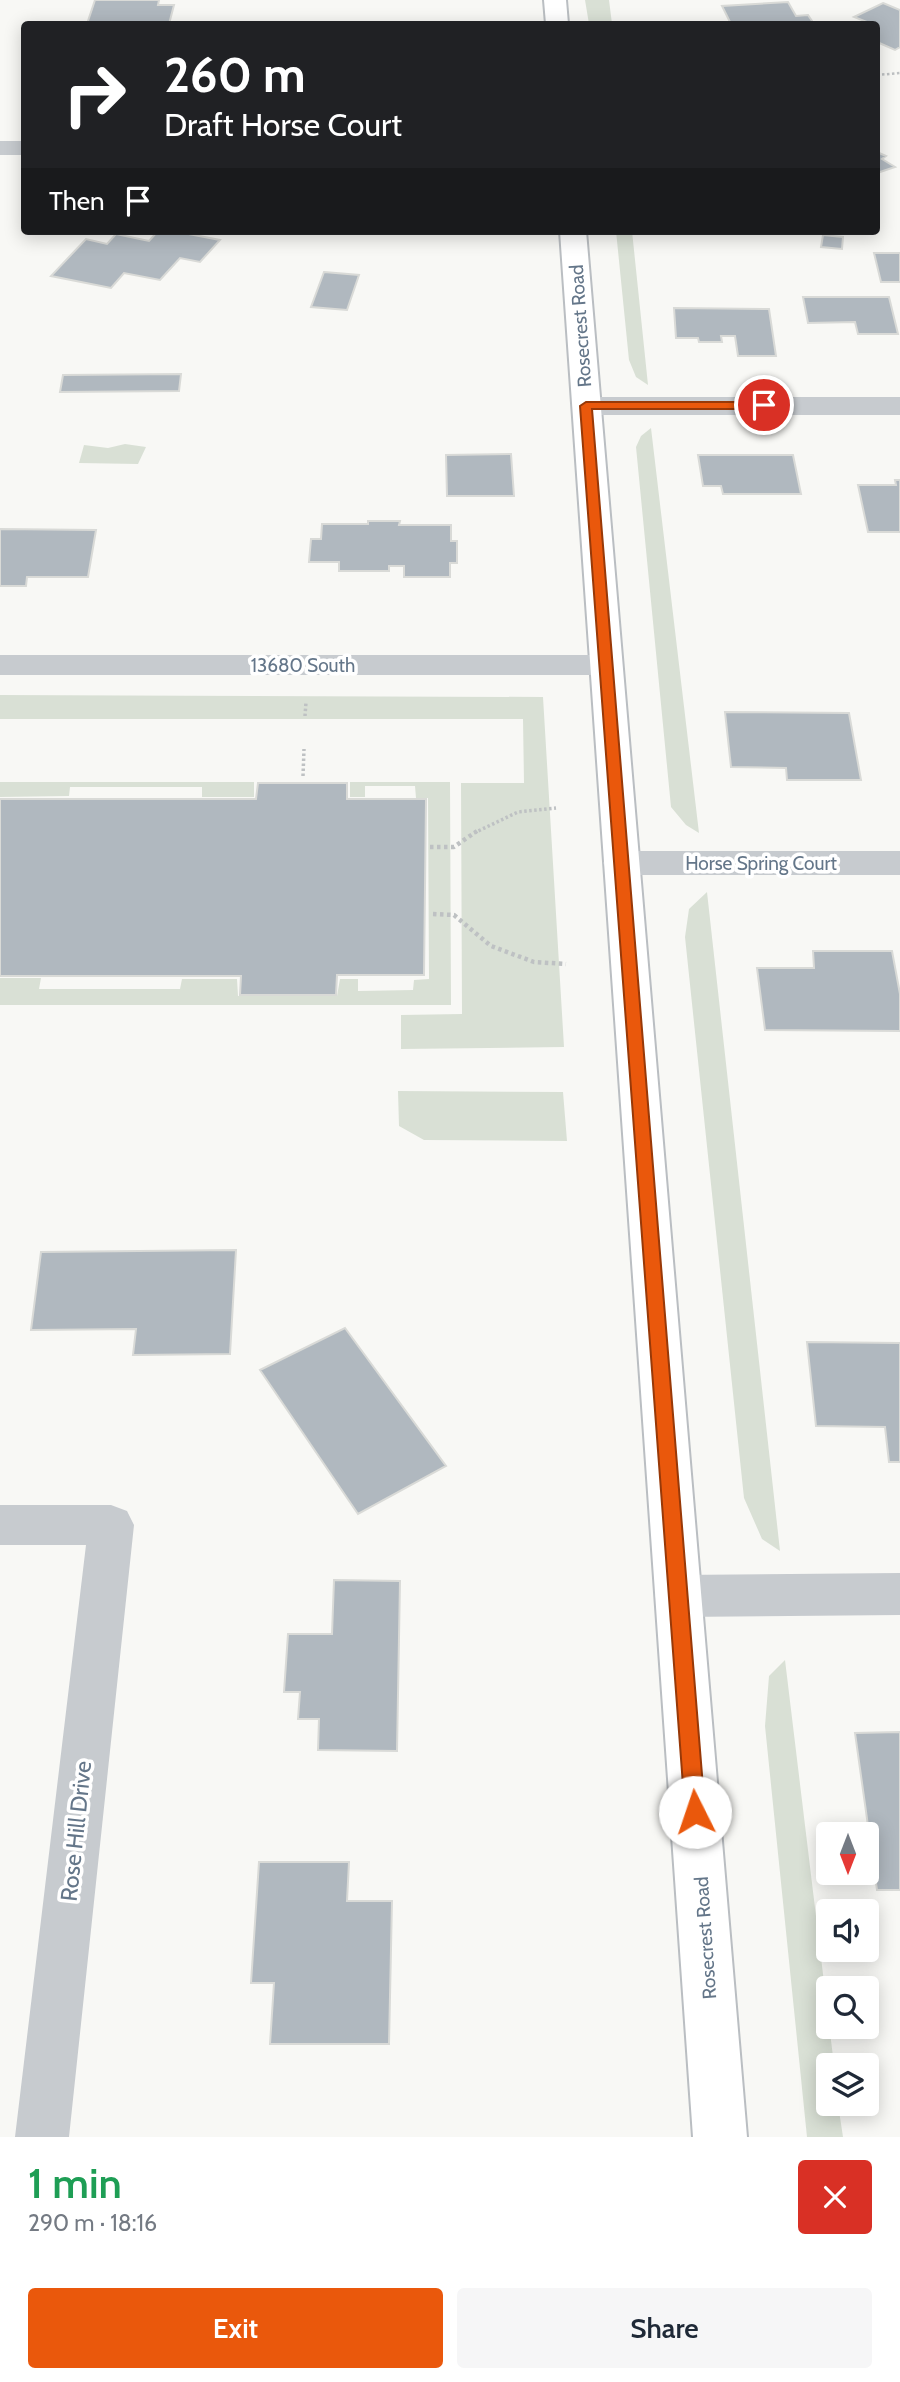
<!DOCTYPE html>
<html lang="en">
<head>
<meta charset="utf-8">
<style>
	:root { --surface:#fff; --page:#f6f6f7; --text:#1f2937; --muted:#747a83; --accent:#ea580c }
	body { margin:0; font-family:Cabin,sans-serif; background:var(--page); color:var(--text); height:100vh; display:flex; flex-direction:column; font-size:26px; white-space:nowrap }
	* { box-sizing:border-box; margin:0 }
	p { font-size:23px; color:var(--muted) }
	.icon { flex:none; width:38px; height:38px; fill:none; stroke:currentColor; stroke-width:2; stroke-linecap:round; stroke-linejoin:round }
	.map { position:relative; height:2137px; overflow:hidden }
	.panel { display:flex; flex-direction:column; background:var(--surface); flex:1 }
	.panel>* { flex:none }
	.hud { position:absolute; left:21px; top:21px; width:859px; height:214px; border-radius:7px; box-shadow:0 4px 18px #0003; background:#202124; color:#fff; overflow:hidden }
	.needle { width:46px; rotate:180deg }
	.buttons { position:absolute; left:816px; top:1822px; display:grid; gap:14px }
	.buttons a { display:grid; place-items:center; width:63px; height:63px; border-radius:7px; background:var(--surface); box-shadow:0 4px 18px #0003; font-size:35px }
	.pin { position:absolute; display:grid; place-items:center; width:60px; height:60px; color:#fff; margin:-30px; border:4px solid #fff; border-radius:50%; box-shadow:0 2px 7px #0007 }
	.me { position:absolute; width:77px; margin:-38px; rotate:356deg; stroke-linejoin:round; filter:drop-shadow(0 0 5px #0008) }
	.turn { display:flex; align-items:center; gap:24px; height:147px; padding:0 28px; font-size:32px }
	.turn .icon { width:91px; height:91px; stroke-width:2.5 }
	.turn b { display:block; font-size:49px; line-height:60px }
	.then { display:flex; align-items:center; height:66px; padding:0 28px; background:#0003; gap:14px; font-size:26px }
	.round { display:grid; place-items:center; flex:none; width:74px; height:74px; border-radius:7px; background:var(--page) }
	.headline { display:flex; align-items:center; justify-content:space-between; height:119px; padding:0 28px }
	h1 { font-size:42px; font-weight:600; line-height:52px; color:#1e9e55 }
	.cta { display:flex; gap:14px; margin-top:auto; padding:14px 28px }
	.cta a { flex:1; height:80px; border-radius:7px; background:var(--accent); color:#fff; font-size:28px; font-weight:600; line-height:80px; text-align:center }
	.cta a+a { background:var(--page); color:var(--text) }
	.map>svg:first-child { display:block }
</style>
</head>
<body>
<div class="map">
<svg width="900" height="2137" viewBox="0 0 900 2137">
	<rect width="100%" height="100%" fill="#f8f8f5"/>
	<path fill="#d9e0d5" d="M 585,0 L 609,0 L 612,24 L 589,24 Z
		M 616,231 L 632,231 L 648,385 L 636,377 L 629,360 Z
		M 651,428 L 699,833 L 686,825 L 671,807 L 636,447 L 641,436 Z
		M 125,444 L 146,447 L 138,464 L 79,463 L 84,445 L 108,448 Z
		M 0,695 L 543,697 L 564,1047 L 401,1049 L 401,1015 L 462,1014 L 461,783 L 524,783 L 523,719 L 0,719 Z
		M 0,782 L 254,782 L 254,797 L 202,797 L 202,787 L 70,787 L 69,796 L 0,797 Z
		M 350,782 L 450,782 L 451,1005 L 0,1005 L 0,978 L 41,978 L 39,989 L 180,989 L 182,979 L 237,979 L 238,996 L 337,996 L 340,979 L 358,979 L 358,991 L 413,990 L 414,980 L 429,979 L 428,798 L 416,798 L 415,786 L 365,786 L 365,797 L 350,797 Z
		M 707,892 L 780,1551 L 762,1539 L 744,1498 L 685,937 L 689,909 Z
		M 398,1091 L 563,1092 L 567,1141 L 424,1140 L 399,1126 Z
		M 785,1660 L 834,2065 L 828,2065 L 828,2104 L 838,2104 L 843,2137 L 807,2137 L 765,1726 L 769,1676 Z"/>
	<path fill="#b0b8bf" stroke="#d9dad7" stroke-width="2" d="M 95,0 L 159,0 L 158,5 L 174,5 L 169,24 L 87,24 Z
		M 788,2 L 796,16 L 808,15 L 814,24 L 731,24 L 722,6 Z
		M 883,3 L 900,10 L 900,47 L 895,50 L 877,42 L 877,24 L 862,24 L 867,22 L 854,17 Z
		M 877,152 L 886,156 L 882,159 L 895,167 L 877,173 Z
		M 158,231 L 173,231 L 220,240 L 200,262 L 180,258 L 160,280 L 124,273 L 111,288 L 51,276 L 86,239 L 107,244 L 116,234 L 149,241 Z
		M 823,235 L 843,237 L 842,249 L 821,247 Z
		M 874,253 L 900,253 L 900,282 L 881,282 Z
		M 324,272 L 359,275 L 347,310 L 311,307 Z
		M 803,297 L 889,297 L 898,334 L 858,334 L 855,322 L 808,323 Z
		M 674,308 L 769,309 L 776,356 L 738,356 L 735,336 L 721,336 L 722,342 L 699,342 L 698,338 L 676,338 Z
		M 181,374 L 179,391 L 60,392 L 63,375 Z
		M 511,454 L 514,496 L 447,496 L 446,455 Z
		M 698,455 L 793,455 L 801,494 L 723,494 L 721,486 L 703,486 Z
		M 895,480 L 900,480 L 900,532 L 868,532 L 858,485 L 896,485 Z
		M 368,521 L 400,521 L 399,525 L 451,525 L 451,541 L 457,541 L 457,563 L 450,563 L 450,577 L 404,577 L 404,566 L 389,566 L 389,571 L 339,571 L 339,562 L 309,562 L 311,539 L 321,539 L 322,524 L 368,524 Z
		M 0,529 L 96,530 L 88,577 L 27,577 L 26,586 L 0,586 Z
		M 725,712 L 849,713 L 861,780 L 787,780 L 786,768 L 731,767 Z
		M 258,783 L 347,783 L 347,799 L 426,799 L 424,975 L 337,975 L 336,995 L 240,995 L 241,976 L 0,976 L 0,799 L 256,799 Z
		M 813,951 L 892,951 L 900,994 L 900,1031 L 765,1030 L 757,968 L 814,968 Z
		M 236,1250 L 230,1354 L 133,1355 L 136,1329 L 31,1330 L 41,1252 Z
		M 345,1328 L 446,1466 L 358,1514 L 260,1370 Z
		M 807,1342 L 900,1343 L 900,1462 L 889,1462 L 885,1427 L 816,1426 Z
		M 334,1580 L 400,1581 L 397,1751 L 318,1750 L 319,1719 L 298,1719 L 300,1692 L 284,1692 L 288,1634 L 332,1634 Z
		M 900,1732 L 900,1890 L 877,1890 L 855,1733 Z
		M 259,1862 L 349,1862 L 347,1901 L 392,1901 L 389,2044 L 270,2044 L 274,1983 L 251,1983 Z"/>
	<g fill="none" stroke-linecap="round" stroke-linejoin="round">
		<defs>
			<path id="major" d="M 544,0 L 566,0 L 568,24 L 546,24 Z
				M 560,231 L 586,231 L 747,2137 L 693,2137 Z"/>
		</defs>
		<use href="#major" stroke="#babec2" stroke-width="4"/>
		<path stroke="#bec1c3" stroke-width="2.5" stroke-dasharray="2.5 2.5" stroke-linecap="butt" d="M 877,75 L 900,73"/>
		<path stroke="#bec1c3" stroke-width="3.5" stroke-dasharray="2.5 2.5" stroke-linecap="butt" d="M 305,716 L 306,702
			M 303,776 L 304,749
			M 474,833 L 518,812 L 556,808"/>
		<path stroke="#bec1c3" stroke-width="4.5" stroke-dasharray="3.5 3.5" stroke-linecap="butt" d="M 430,847 L 454,847 L 477,831
			M 433,914 L 454,915 L 491,946 L 534,962 L 566,964"/>
		<path fill="#c7cbcf" fill-rule="evenodd" d="M 0,141 L 24,141 L 24,155 L 0,155 Z
			M 586,397 L 900,397 L 900,415 L 586,415 L 576,412 L 572,406 L 576,400 Z
			M 0,655 L 606,655 L 617,658 L 622,665 L 617,672 L 606,675 L 0,675 Z
			M 621,851 L 900,851 L 900,875 L 621,875 L 608,872 L 603,863 L 608,854 Z
			M 0,1505 L 111,1505 L 127,1511 L 134,1525 L 69,2137 L 15,2137 L 86,1545 L 0,1545 Z
			M 900,1573 L 900,1615 L 678,1617 L 662,1611 L 655,1596 L 662,1581 L 678,1575 Z"/>
		<use href="#major" fill="#fff" fill-rule="evenodd"/>
	</g>
	<path fill="#ea580c" stroke="#983908" stroke-width="2" d="M 586,402 L 764,402 L 770,405 L 764,409 L 592,409 L 705,1812 L 702,1819 L 695,1822 L 688,1819 L 685,1812 L 580,406 Z"/>
	<g text-anchor="middle" stroke-width="7" stroke-linejoin="round" paint-order="stroke">
		<g font-size="19" fill="#647689" stroke="#fff">
			<text transform="translate(580 326) rotate(-94)" y="7">Rosecrest Road</text>
			<text x="303" y="672">13680 South</text>
			<text x="761" y="870">Horse Spring Court</text>
			<text transform="translate(705 1938) rotate(-94)" y="7">Rosecrest Road</text>
		</g>
		<g font-size="23" fill="#647689" stroke="#fff">
			<text transform="translate(76 1831) rotate(-84)" y="8">Rose Hill Drive</text>
		</g>
	</g>
</svg>
<div class="buttons">
<a><svg class="needle" viewBox="-14 -14 28 28"><path d="M0-13l5 13h-10z" fill="#e53935"/><path d="M0 13l5-13h-10z" fill="#747a83"/></svg></a>
<a><svg class="icon" aria-label="sound" viewBox="0 0 24 24"><path d="M4 9h4l5-4v14l-5-4H4zM17 9q2 3 0 6"/></svg></a>
<a><svg class="icon" aria-label="search" viewBox="0 0 24 24"><circle cx="10" cy="10" r="6"/><path d="M15 15l6 6"/></svg></a>
<a><svg class="icon" aria-label="layers" viewBox="0 0 24 24"><path d="M12 4l9 5-9 5-9-5zM3 14l9 5 9-5"/></svg></a>
</div>
<div class="pin" style="left:764px;top:405px;background:#d93025"><svg class="icon" aria-label="arrive" viewBox="0 0 24 24"><path d="M6 21V4h12l-3 4 3 4H6"/></svg></div>
<svg class="me" style="left:695px;top:1812px" viewBox="-20 -20 40 40"><circle r="19" fill="#fff"/><path d="M0-13L10 11 0 6-10 11z" fill="#ea580c"/></svg>
<div class="hud">
<div class="turn"><svg class="icon" aria-label="right" viewBox="0 0 24 24"><path d="M7 20v-9h11M14 6l5 5-5 5"/></svg><div><b>260 m</b>Draft Horse Court</div></div>
<div class="then">Then<svg class="icon" aria-label="arrive" viewBox="0 0 24 24"><path d="M6 21V4h12l-3 4 3 4H6"/></svg></div>
</div>
</div>
<section class="panel">
<div class="headline"><div><h1>1 min</h1><p>290 m · 18:16</p></div><a class="round" style="background:#d93025;color:#fff"><svg class="icon" aria-label="close" viewBox="0 0 24 24"><path d="M6 6l12 12M18 6L6 18"/></svg></a></div>
<div class="cta"><a>Exit</a><a>Share</a></div>
</section>
</body>
</html>
